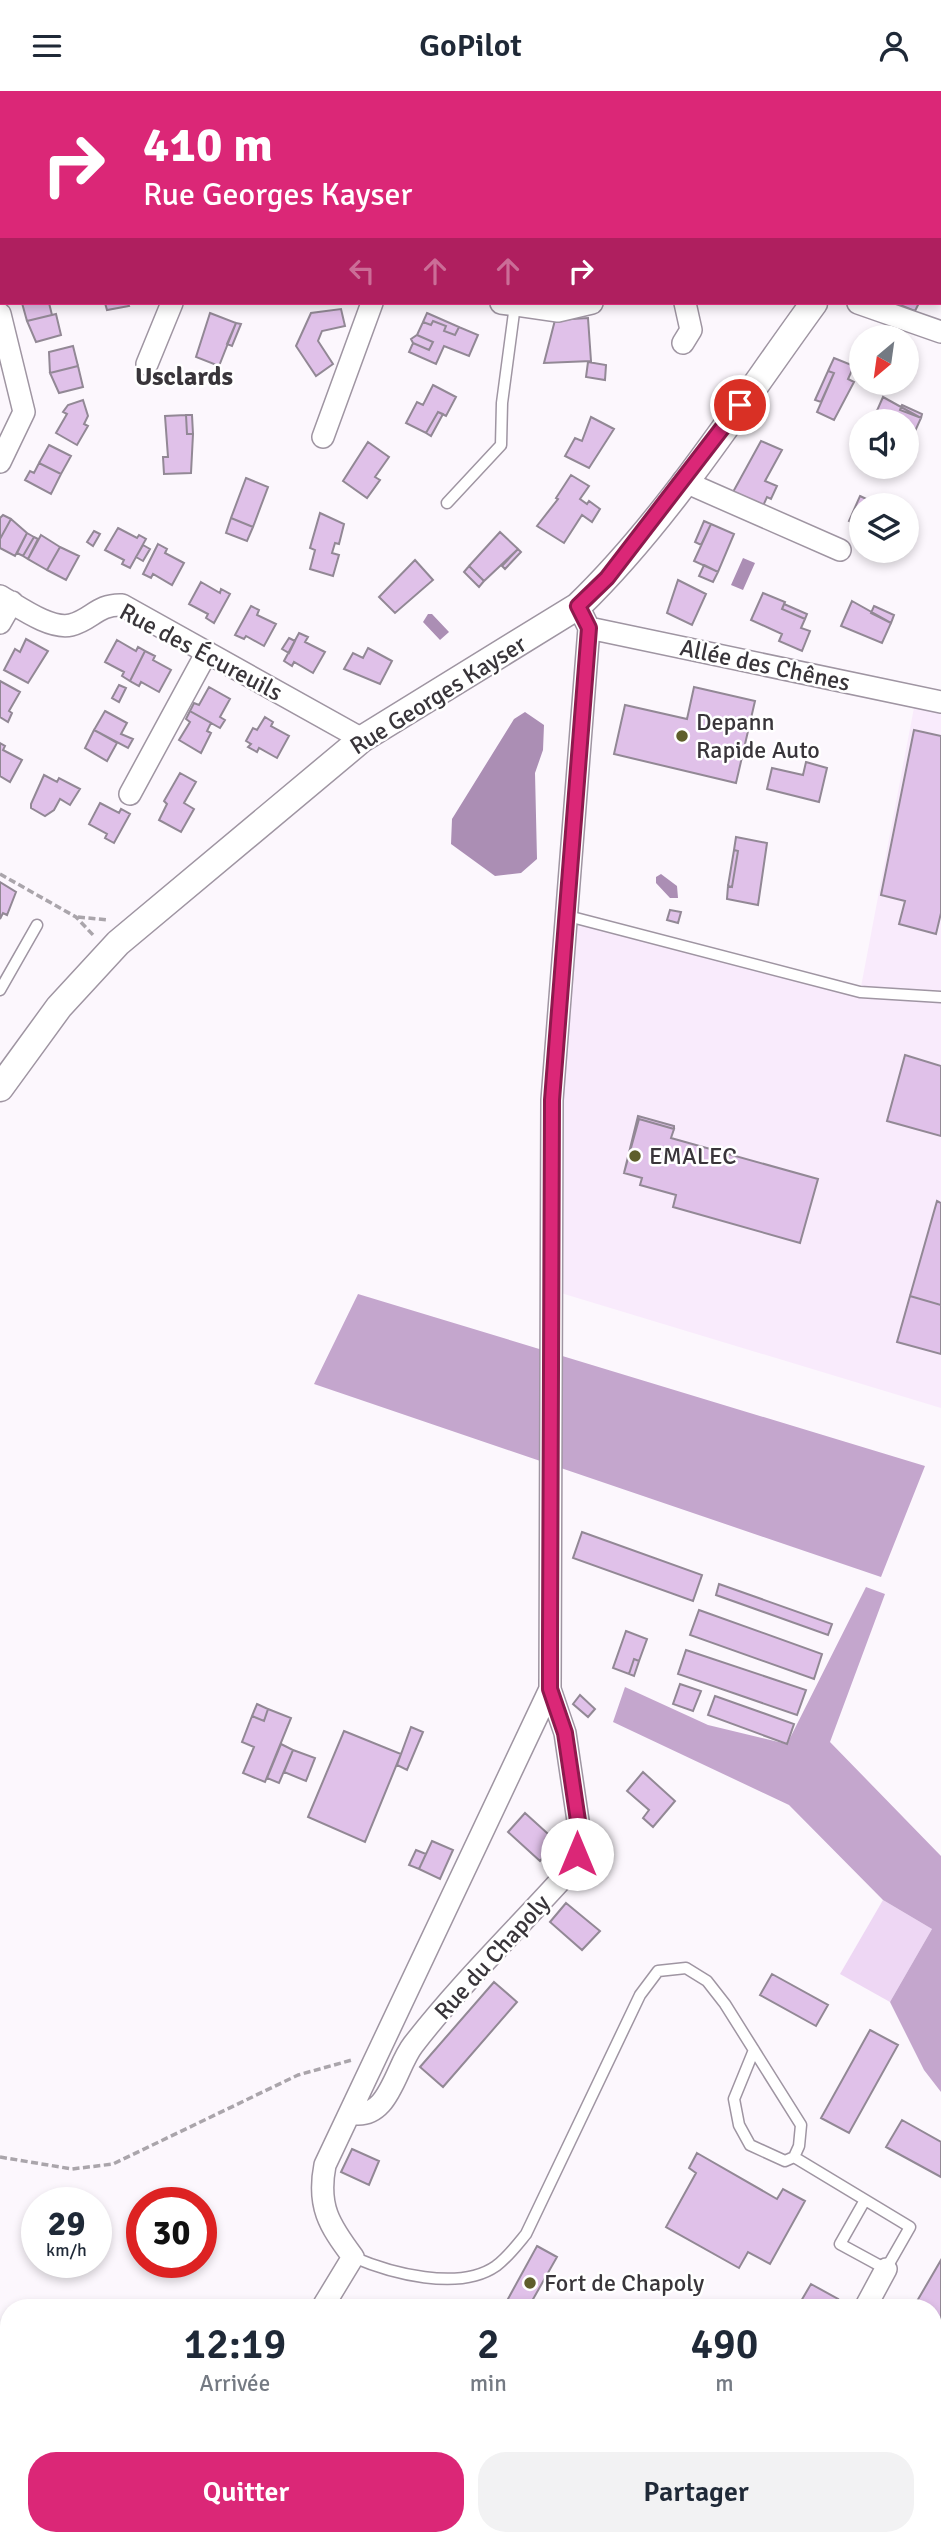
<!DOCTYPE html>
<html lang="fr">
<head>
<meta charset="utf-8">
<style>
	:root { --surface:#fff; --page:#f2f2f3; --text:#1f2937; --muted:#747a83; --accent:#db2777 }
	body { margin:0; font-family:Signika,sans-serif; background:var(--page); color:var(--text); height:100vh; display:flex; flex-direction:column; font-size:26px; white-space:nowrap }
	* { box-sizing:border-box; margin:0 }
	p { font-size:23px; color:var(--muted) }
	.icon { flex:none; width:38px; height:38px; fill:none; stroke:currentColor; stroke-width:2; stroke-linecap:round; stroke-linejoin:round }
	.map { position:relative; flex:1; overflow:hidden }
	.panel { position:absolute; left:0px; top:2208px; width:942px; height:247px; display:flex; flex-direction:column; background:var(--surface); border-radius:28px 28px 0 0; box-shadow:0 4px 10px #0003 }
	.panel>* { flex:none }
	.guide { position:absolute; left:0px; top:0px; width:942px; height:214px; box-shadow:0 4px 10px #0003; background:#db2777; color:#fff; overflow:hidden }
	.needle { width:46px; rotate:209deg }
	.fabs { position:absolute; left:849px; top:234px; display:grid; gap:14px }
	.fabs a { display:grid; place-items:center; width:70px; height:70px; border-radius:50%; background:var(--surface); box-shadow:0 4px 10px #0003; font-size:35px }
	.speed { position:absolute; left:21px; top:2096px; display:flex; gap:14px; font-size:35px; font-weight:700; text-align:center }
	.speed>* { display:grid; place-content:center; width:91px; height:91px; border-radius:50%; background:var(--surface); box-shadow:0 4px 10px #0003; line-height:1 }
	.speed small { font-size:18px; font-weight:400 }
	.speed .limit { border:10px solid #d22; background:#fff; color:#111 }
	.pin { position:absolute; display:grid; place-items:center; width:60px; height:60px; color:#fff; margin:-30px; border:4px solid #fff; border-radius:50%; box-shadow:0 2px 7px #0007 }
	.me { position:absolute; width:77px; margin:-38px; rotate:0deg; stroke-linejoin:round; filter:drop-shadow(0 0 5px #0008) }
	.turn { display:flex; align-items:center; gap:24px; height:147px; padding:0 28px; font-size:32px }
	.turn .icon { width:91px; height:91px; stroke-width:2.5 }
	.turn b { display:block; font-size:49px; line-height:60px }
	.lanes { display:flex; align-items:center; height:66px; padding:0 28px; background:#0003; justify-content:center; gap:35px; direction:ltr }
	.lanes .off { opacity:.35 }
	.eta { display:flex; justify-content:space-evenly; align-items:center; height:119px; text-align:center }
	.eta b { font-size:42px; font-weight:600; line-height:49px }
	.cta { display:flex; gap:14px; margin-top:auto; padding:14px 28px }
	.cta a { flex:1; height:80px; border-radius:28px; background:var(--accent); color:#fff; font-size:28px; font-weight:600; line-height:80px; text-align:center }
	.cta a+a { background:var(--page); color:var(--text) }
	header { display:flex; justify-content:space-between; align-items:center; height:91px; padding:0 28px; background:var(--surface); font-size:32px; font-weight:600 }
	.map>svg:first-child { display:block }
</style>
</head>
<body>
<header><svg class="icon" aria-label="menu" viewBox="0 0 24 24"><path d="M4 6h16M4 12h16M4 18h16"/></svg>GoPilot<svg class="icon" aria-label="person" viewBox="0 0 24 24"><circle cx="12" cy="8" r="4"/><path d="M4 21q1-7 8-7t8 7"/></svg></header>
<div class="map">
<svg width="941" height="2454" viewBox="0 0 941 2454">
	<rect width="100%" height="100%" fill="#fcf7fd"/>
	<path fill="#f9ebfc" d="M 916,606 L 941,611 L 941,1317 L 551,1199 L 568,825 L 860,901 Z"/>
	<path fill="#eed7f4" d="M 883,1809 L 932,1838 L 890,1911 L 840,1883 Z"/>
	<path fill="#c4a6cd" d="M 358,1203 L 925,1375 L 881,1486 L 314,1293 Z
		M 866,1496 L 885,1503 L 830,1651 L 941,1765 L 941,2001 L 924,1979 L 890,1911 L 932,1838 L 883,1809 L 789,1714 L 613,1631 L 625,1596 L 708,1634 L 787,1653 Z
		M 941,2382 L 941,2454 L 859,2454 L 864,2447 L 933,2446 L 933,2400 Z
		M 413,2447 L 478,2447 L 480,2450 L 487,2446 L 579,2447 L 594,2454 L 409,2454 Z
		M 610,2447 L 610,2446 L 711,2447 L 707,2454 L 606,2454 Z"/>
	<path fill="#ab8eb4" d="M 743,467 L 755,472 L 743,499 L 731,494 Z
		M 428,523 L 432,523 L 449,541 L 440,549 L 423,531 Z
		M 525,621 L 544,634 L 543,659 L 535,682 L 537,768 L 521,782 L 495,785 L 451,753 L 452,728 L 514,628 Z
		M 661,783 L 677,795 L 678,807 L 670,807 L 656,792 L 656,786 Z"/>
	<path fill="#e0c1e9" stroke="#928895" stroke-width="2" d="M 22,212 L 49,212 L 52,224 L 27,230 Z
		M 105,212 L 128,212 L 129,215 L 107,219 Z
		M 895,212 L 919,212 L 915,220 Z
		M 341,218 L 345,235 L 322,240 L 318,250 L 333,273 L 316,285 L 296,255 L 311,222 Z
		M 210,222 L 236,232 L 219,275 L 196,266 Z
		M 427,222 L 459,236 L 455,244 L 444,240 L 446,235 L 433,230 L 431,234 L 423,231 Z
		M 56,223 L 61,244 L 36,251 L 27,230 Z
		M 588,227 L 591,270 L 544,272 L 555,229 Z
		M 433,230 L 446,235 L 444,240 L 455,244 L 459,236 L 478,244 L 469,265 L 444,255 L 436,273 L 409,261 L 413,252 L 429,259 L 433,251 L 417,244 L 423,231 L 431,234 Z
		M 236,232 L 241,233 L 232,255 L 227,253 Z
		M 417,244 L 433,251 L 429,259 L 413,252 L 411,248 Z
		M 73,255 L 78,275 L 50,282 L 49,261 Z
		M 834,267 L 854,275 L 848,288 L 854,291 L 834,329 L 817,321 L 834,282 L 828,280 Z
		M 588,271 L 606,274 L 605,289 L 586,286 Z
		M 78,275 L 83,296 L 59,302 L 50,282 Z
		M 828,280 L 834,282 L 821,311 L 815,309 Z
		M 433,294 L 456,306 L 446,325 L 438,321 L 426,342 L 406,332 L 417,311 L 423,314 Z
		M 883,306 L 921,327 L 912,347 L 906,344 L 906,331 L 872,331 Z
		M 83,309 L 88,325 L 84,333 L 88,335 L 77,354 L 56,342 L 67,323 L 63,321 L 68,314 Z
		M 902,314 L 922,323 L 921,327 L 900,319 Z
		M 438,321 L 443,323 L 431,345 L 426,342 Z
		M 186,324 L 187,343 L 193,343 L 191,382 L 164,383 L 163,366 L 168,366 L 165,325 Z
		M 186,324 L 192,324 L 193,343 L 187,343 Z
		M 591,326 L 614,338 L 589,377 L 565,365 L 575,347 L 582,350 Z
		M 761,350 L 782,359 L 765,390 L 777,395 L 771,408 L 767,406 L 763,415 L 733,401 Z
		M 368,351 L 389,366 L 375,386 L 380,389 L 367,407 L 343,390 Z
		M 49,354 L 71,365 L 61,383 L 39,372 Z
		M 39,372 L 61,383 L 51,403 L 25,389 L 30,380 L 34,382 Z
		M 571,384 L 589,395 L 580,408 L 587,413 L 589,410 L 600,418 L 592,431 L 582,424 L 564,452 L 537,435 L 558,408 L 556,407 Z
		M 246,387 L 268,396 L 253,436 L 231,427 Z
		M 860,405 L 881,415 L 861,415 L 861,435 L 849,430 Z
		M 320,422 L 344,433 L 339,453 L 335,452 L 332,462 L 339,464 L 333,485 L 310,478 L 315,459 L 310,457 Z
		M 3,424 L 11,428 L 0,448 L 0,427 Z
		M 231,427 L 253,436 L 247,450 L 226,442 Z
		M 11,428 L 27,442 L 15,465 L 0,457 L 0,448 Z
		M 704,430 L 711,433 L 701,454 L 695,451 Z
		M 711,433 L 734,443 L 718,481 L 694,470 Z
		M 118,437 L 137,447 L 139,444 L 146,448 L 130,477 L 122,473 L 124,469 L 105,459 Z
		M 94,440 L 100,443 L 93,455 L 87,451 Z
		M 500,441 L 518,458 L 484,490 L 469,475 Z
		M 27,442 L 34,446 L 23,465 L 17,462 Z
		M 41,444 L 60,456 L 47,479 L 28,468 Z
		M 34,446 L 38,448 L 28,468 L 23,465 Z
		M 158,453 L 167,458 L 165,462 L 184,472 L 172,494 L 153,483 L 151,487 L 143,483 Z
		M 143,454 L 150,458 L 143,470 L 136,466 Z
		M 60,456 L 79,465 L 66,489 L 47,479 Z
		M 518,458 L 521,461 L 505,478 L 502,475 Z
		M 415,469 L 433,489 L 395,522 L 379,506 Z
		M 704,474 L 718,481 L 713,491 L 699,485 Z
		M 469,475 L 484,490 L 479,496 L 464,481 Z
		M 678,489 L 706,503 L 692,534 L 667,522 Z
		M 201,491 L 220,502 L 221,498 L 230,503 L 214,532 L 206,527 L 208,523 L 189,513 Z
		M 763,502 L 785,511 L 782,518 L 805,528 L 801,537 L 810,540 L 802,560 L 779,550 L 782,543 L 751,529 Z
		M 852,510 L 891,532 L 882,552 L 841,535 Z
		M 784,513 L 807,523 L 805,528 L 782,518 Z
		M 251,515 L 259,519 L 257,524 L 276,533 L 264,555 L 246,545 L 244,548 L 235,544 Z
		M 874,515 L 894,524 L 891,532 L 871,522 Z
		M 299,542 L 308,546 L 305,551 L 325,561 L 313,582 L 294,571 L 292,575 L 284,570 Z
		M 289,547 L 295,550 L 289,562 L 282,558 Z
		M 26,548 L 48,560 L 28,592 L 4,579 L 15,558 L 20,561 Z
		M 117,549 L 136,560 L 138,556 L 145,560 L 130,590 L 122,585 L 124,581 L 105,571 Z
		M 368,557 L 392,570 L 380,593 L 344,578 L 353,562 L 363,567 Z
		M 145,560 L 155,565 L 153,569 L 171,579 L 159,601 L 141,591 L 139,595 L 130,590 Z
		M 0,590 L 20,601 L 9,620 L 12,622 L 8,631 L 0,626 Z
		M 119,594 L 126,597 L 119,611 L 112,607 Z
		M 209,596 L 230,608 L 220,626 L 225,629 L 220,637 L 190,620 L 194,612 L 199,614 Z
		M 694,596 L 755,610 L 736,692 L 614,663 L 625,614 L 687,628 Z
		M 105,620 L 127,632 L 121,643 L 133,648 L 128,657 L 94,639 Z
		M 190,620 L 211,632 L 207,640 L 211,642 L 201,662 L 179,649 L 190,631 L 186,628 Z
		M 265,626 L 273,631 L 271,635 L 289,645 L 277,667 L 259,657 L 257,661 L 248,656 L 251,653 L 246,650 L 253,637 L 257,639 Z
		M 94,639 L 117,652 L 107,670 L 85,657 Z
		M 914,639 L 941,645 L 941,822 L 936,843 L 899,833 L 905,810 L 881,804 Z
		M 0,652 L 5,655 L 3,659 L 22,669 L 10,691 L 0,685 Z
		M 806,671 L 827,677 L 819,711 L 767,698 L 772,677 L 803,684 Z
		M 180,682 L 196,691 L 184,712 L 194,718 L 181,741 L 159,729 L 167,713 L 164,710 Z
		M 44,684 L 57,691 L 59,687 L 80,698 L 70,714 L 60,708 L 54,719 L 45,725 L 31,717 L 31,713 Z
		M 100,712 L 119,722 L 121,718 L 130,723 L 114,752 L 105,747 L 107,743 L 89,733 Z
		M 736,746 L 767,752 L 758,814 L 727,808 L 728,795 L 732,796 L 738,760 L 734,759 Z
		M 734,759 L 738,760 L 732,796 L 728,795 Z
		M 0,791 L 16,801 L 7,824 L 3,822 L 0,828 Z
		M 670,819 L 681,821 L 678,832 L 667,829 Z
		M 905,964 L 941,975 L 941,1045 L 887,1030 Z
		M 638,1025 L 674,1035 L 674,1038 L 639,1028 L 624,1082 Z
		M 639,1028 L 674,1038 L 671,1047 L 818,1088 L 800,1152 L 673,1116 L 676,1104 L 640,1094 L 642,1087 L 624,1082 Z
		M 937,1110 L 941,1112 L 941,1214 L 910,1205 Z
		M 910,1205 L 941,1214 L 941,1263 L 897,1251 Z
		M 582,1441 L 702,1484 L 693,1510 L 573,1467 Z
		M 719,1493 L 832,1533 L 828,1544 L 716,1504 Z
		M 699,1519 L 822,1563 L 814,1588 L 690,1544 Z
		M 626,1540 L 647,1548 L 639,1570 L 634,1568 L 629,1583 L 613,1577 Z
		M 686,1559 L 806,1599 L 797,1624 L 678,1583 Z
		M 634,1568 L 639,1570 L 634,1585 L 629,1583 Z
		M 680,1593 L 701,1600 L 693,1620 L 673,1613 Z
		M 580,1604 L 595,1618 L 588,1626 L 573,1613 Z
		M 715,1605 L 794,1633 L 787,1653 L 708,1624 Z
		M 257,1613 L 268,1618 L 264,1630 L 252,1625 Z
		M 268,1618 L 291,1627 L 265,1691 L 243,1682 L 254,1656 L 242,1651 L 252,1625 L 264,1630 Z
		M 411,1636 L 423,1641 L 407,1679 L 397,1674 Z
		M 344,1640 L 401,1663 L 365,1751 L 308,1726 Z
		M 281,1653 L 293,1659 L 279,1692 L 267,1687 Z
		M 293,1659 L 315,1667 L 306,1690 L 284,1681 Z
		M 643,1681 L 675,1710 L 653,1736 L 643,1727 L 649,1719 L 627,1700 Z
		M 525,1722 L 557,1751 L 540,1770 L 508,1741 Z
		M 432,1750 L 453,1759 L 440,1788 L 419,1778 Z
		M 416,1759 L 426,1763 L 419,1778 L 409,1774 Z
		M 566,1812 L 600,1840 L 582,1859 L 550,1831 Z
		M 772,1883 L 828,1914 L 816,1935 L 760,1904 Z
		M 494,1891 L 517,1911 L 443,1996 L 420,1976 Z
		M 870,1939 L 898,1954 L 849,2042 L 821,2027 Z
		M 902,2029 L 941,2051 L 941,2086 L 886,2056 Z
		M 352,2058 L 379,2070 L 369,2094 L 341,2081 Z
		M 697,2062 L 777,2108 L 783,2098 L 805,2110 L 770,2173 L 748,2161 L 739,2177 L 666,2136 L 696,2082 L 689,2077 Z
		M 537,2155 L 557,2166 L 528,2217 L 503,2217 Z
		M 941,2169 L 941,2232 L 933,2246 L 933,2217 L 913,2217 Z
		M 811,2193 L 838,2208 L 833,2217 L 797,2217 Z
		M 365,2446 L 401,2446 L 397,2454 L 361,2454 Z
		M 761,2446 L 798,2446 L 793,2454 L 757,2454 Z"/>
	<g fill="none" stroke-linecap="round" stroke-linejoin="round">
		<defs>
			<path id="service" d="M 447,412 L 501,354 L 502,312 L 515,214
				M 568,825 L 860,901 L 941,906
				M 0,899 L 37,834
				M 794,2066 L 910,2136 L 886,2178 L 840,2153 L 865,2109
				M 353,2166 C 390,2182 459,2201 496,2175 C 508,2166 517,2154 526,2143 L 640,1904 L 658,1880 L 686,1877 L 707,1890 L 725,1913 L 801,2034 L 799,2055 L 794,2066 L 785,2070 L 750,2054 L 739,2034 L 734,2008 L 754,1959"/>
			<path id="minor" d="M 168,2 L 170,0
				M 374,2 L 375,0
				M 701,2 L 702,0
				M 0,128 L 2,128
				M 501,212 L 558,220 L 592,212
				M 858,212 L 941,241
				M 0,223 L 24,321 L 0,371
				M 683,252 L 691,239 L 685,212
				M 147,273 L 172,212
				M 323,346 L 372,212
				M 683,390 L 840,459
				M 0,505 C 18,515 50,539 71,534 C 92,529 97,513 122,514 L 362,648
				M 0,532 L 12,511
				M 589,537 L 941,611
				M 130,703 L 207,561
				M 350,2022 C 389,2031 395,1977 413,1954 C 460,1893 519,1836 570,1779 L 581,1750 L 565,1642 L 550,1598 L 552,1009 L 589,537 L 578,515
				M 322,2217 L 353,2166 C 329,2134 317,2115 325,2074 L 550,1598
				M 865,2217 L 886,2178
				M 260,2446 L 264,2454
				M 734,2454 L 738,2446"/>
			<path id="tertiary" d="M 940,40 L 941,39
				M 0,997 L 59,916 L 118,852 L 362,648 L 578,515 C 667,429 741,312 814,212"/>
		</defs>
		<use href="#service" stroke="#9f95a2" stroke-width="13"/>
		<use href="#minor" stroke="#9f95a2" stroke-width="24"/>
		<use href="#tertiary" stroke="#9f95a2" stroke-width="29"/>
		<path stroke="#aaa5ab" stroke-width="3.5" stroke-dasharray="7 3.5" stroke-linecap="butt" d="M 0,783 L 76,826 L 94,845
			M 78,826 L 108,829
			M 0,2066 L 72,2078 L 113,2073 L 298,1984 L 352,1969"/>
		<use href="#service" stroke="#fff" stroke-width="10"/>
		<use href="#minor" stroke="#fff" stroke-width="21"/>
		<use href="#tertiary" stroke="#fff" stroke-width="26"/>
	</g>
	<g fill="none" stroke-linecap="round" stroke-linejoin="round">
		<defs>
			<path id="route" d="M 577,1763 L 581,1750 L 565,1642 L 550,1598 L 550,1547 L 552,1009 L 589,537 L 578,515 L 607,487 L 740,314"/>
		</defs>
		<use href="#route" stroke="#8e194d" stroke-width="18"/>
		<use href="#route" stroke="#db2777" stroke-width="12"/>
	</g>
	<g fill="#5e5e2b" stroke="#fff" stroke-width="2.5">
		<circle cx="682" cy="645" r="7"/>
		<circle cx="635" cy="1065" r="7"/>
		<circle cx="530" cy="2192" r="7"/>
	</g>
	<g text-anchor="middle" stroke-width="5" stroke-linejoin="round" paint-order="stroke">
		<g font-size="24" fill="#39353a" stroke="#fff">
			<text transform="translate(201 561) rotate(28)" y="8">Rue des Écureuils</text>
			<text transform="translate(765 574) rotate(12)" y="8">Allée des Chênes</text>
			<text transform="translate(438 604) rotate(-32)" y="8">Rue Georges Kayser</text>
			<text transform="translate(492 1866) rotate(-48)" y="8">Rue du Chapoly</text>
		</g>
		<g font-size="24" fill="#39353a" stroke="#fff" text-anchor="start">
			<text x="696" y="639">Depann<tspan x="696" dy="28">Rapide Auto</tspan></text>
			<text x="649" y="1073">EMALEC</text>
			<text x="544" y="2200">Fort de Chapoly</text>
		</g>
		<g font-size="26" font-weight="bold" fill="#39353a" stroke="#fff">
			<text x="184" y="294">Usclards</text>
		</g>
	</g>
</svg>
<div class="fabs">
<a><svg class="needle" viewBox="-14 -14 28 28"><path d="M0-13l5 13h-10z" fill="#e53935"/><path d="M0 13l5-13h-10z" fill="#747a83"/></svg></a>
<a><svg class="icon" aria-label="sound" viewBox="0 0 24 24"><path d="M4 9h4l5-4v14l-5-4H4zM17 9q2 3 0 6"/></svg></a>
<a><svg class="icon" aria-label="layers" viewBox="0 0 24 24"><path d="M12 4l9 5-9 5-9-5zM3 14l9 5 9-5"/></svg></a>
</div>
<div class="speed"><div>29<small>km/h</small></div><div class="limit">30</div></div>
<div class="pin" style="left:740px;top:314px;background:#d93025"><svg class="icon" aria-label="arrive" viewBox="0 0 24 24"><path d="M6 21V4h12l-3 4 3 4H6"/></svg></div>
<svg class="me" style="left:577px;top:1763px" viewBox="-20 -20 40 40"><circle r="19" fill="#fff"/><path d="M0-13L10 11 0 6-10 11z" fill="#db2777"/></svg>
<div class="guide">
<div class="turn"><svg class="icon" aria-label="right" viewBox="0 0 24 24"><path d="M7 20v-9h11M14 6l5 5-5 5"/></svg><div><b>410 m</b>Rue Georges Kayser</div></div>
<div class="lanes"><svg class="icon off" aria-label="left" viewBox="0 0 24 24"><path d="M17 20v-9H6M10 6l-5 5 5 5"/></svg><svg class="icon off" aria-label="ahead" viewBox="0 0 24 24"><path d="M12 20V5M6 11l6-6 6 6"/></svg><svg class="icon off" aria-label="ahead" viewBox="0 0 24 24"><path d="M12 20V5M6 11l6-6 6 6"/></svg><svg class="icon" aria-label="right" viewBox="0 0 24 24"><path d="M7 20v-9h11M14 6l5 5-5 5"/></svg></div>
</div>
<section class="panel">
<div class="eta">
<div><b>12:19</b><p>Arrivée</p></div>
<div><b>2</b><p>min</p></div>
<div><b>490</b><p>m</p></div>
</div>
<div class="cta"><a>Quitter</a><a>Partager</a></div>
</section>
</div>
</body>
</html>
